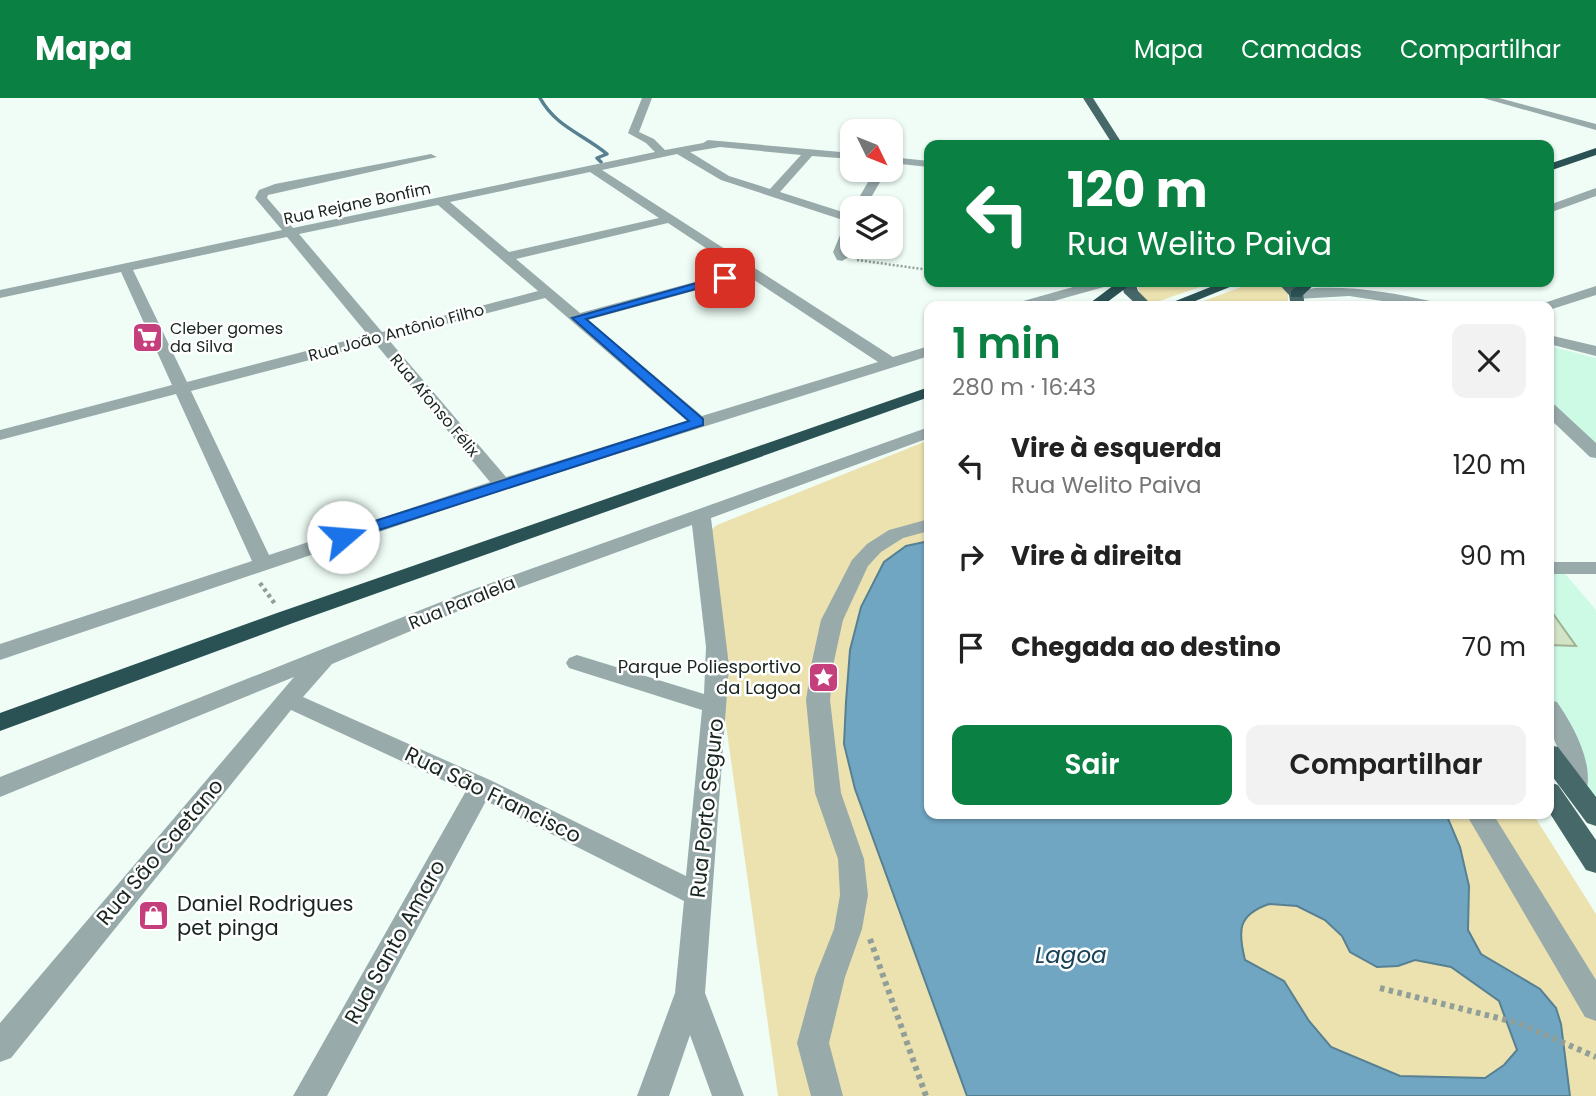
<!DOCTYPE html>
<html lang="pt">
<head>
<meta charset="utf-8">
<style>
	:root { --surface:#fff; --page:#f2f2f2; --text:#222; --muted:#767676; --accent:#0b8043 }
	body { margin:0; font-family:Poppins,sans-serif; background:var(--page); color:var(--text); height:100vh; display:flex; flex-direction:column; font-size:26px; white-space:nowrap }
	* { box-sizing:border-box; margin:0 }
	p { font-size:23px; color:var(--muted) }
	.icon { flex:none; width:38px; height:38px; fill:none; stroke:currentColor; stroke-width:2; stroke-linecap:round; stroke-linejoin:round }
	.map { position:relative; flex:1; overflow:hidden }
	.panel { position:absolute; left:924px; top:203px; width:630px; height:518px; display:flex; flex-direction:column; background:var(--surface); border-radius:14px; box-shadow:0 2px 5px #0004 }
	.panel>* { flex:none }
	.banner { position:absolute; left:924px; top:42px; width:630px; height:147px; border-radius:14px; box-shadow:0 2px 5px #0004; background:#0b8043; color:#fff; overflow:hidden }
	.needle { width:46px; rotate:133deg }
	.tools { position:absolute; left:840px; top:21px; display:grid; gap:14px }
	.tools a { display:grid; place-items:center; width:63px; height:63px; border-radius:14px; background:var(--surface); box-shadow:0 2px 5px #0004; font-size:35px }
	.pin { position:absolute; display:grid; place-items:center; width:60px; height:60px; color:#fff; margin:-30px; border-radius:14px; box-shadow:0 4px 10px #0006 }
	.me { position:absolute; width:77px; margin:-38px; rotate:72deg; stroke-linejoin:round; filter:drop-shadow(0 0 5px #0008) }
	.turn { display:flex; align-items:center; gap:24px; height:147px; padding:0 28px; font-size:32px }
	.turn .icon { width:91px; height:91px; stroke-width:2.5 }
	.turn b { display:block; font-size:49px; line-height:60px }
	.round { display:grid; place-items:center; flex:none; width:74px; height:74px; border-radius:14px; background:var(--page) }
	.head { display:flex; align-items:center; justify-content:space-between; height:119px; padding:0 28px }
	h1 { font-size:42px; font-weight:600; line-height:52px; color:var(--accent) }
	.button { display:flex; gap:14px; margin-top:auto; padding:14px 28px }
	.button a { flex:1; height:80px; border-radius:14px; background:var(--accent); color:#fff; font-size:28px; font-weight:600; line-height:80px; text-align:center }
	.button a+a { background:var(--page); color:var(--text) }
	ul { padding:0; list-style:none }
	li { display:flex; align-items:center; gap:21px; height:91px; padding:0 28px }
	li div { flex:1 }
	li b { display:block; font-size:26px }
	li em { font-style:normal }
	header { display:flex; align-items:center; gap:42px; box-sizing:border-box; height:98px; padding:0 35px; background:var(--accent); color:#fff }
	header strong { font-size:33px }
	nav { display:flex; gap:38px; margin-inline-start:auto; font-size:24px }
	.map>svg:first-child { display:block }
</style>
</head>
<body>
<header>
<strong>Mapa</strong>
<nav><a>Mapa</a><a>Camadas</a><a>Compartilhar</a></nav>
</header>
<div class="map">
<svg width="1596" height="998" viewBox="0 0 1596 998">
	<rect width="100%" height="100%" fill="#effdf6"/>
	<path fill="#ccfae5" d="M 1549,248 L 1596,260 L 1596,361 L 1549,315 Z
		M 1549,457 L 1596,512 L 1596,714 L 1557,618 L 1549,607 Z"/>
	<path fill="#ece2af" d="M 1138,184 L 1214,184 L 1151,206 L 1139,196 Z
		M 1255,184 L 1278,184 L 1288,195 L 1288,208 L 1190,208 Z
		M 929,342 L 929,716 L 1533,716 L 1596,816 L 1596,998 L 778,998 L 700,441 L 717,427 Z"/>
	<path fill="#71a6c3" stroke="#578092" stroke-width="2" fill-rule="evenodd" d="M 929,443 L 929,716 L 1446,716 L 1460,749 L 1469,788 L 1468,832 L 1481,856 L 1540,891 L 1556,910 L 1561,926 L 1570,998 L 967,998 L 855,691 L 844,646 L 846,604 L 850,552 L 861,509 L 884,464 L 906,448 ZM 1269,806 L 1297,808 L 1325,822 L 1342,838 L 1350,854 L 1377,869 L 1398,868 L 1415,862 L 1451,869 L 1499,903 L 1517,952 L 1504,967 L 1485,980 L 1400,978 L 1331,949 L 1309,923 L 1284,883 L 1245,862 C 1238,833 1237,817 1269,806 Z"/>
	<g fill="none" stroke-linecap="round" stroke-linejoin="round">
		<path stroke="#578092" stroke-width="3.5" d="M 540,0 C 556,29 583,36 607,56 L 597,60 L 601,64"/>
	</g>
	<path fill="#d3e4c6" stroke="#a0b093" stroke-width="2" d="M 1549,510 L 1576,548 L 1549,547 Z"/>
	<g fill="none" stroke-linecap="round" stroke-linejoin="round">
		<path stroke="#919f98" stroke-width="2.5" stroke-dasharray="2 2" stroke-linecap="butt" d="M 857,162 L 929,172
			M 1012,184 L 1034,186"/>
		<path stroke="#919f98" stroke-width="4.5" stroke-dasharray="3.5 3.5" stroke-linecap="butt" d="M 260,485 L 275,506"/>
		<path stroke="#919f98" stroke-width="6" stroke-dasharray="4.5 4.5" stroke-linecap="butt" d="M 870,841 L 926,998
			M 1380,890 L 1518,925 L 1596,959"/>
		<path fill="#98aaaa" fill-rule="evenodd" d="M 642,0 L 652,0 L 639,34 L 654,41 L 665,52 L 703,45 L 708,42 L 852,55 L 852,61 L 812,58 L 780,94 L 852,117 L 852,139 L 847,154 L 849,159 L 842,163 L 837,162 L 833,154 L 846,123 L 721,82 L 677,56 L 602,72 L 893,259 L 929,248 L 929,258 L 509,390 L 0,562 L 0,546 L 252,463 L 176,296 L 0,342 L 0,332 L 172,287 L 121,174 L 0,200 L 0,192 L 282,132 L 255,100 L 259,92 L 275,86 L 431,56 L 437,59 L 268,97 L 267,100 L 293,130 L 655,54 L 646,45 L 628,35 ZM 720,49 L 801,57 L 770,91 L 729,78 L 690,54 ZM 590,74 L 659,120 L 509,154 L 450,104 ZM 438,107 L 538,193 L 382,234 L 299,136 ZM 668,125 L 739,172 L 580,215 L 516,161 ZM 287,139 L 368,237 L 187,284 L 133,172 ZM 748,178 L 878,264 L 702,318 L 588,222 ZM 545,200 L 687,323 L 506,379 L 388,241 ZM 375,245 L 490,384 L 269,457 L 191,293 Z
			M 1483,0 L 1499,0 L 1596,26 L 1596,32 Z
			M 891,59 L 929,63 L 929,69 L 891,65 Z
			M 875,72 L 887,72 L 865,110 L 853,110 Z
			M 1596,90 L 1596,98 L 1549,115 L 1549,107 Z
			M 1091,184 L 1113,184 L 1111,187 L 1036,208 L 1014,208 L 1016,205 Z
			M 1596,188 L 1596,197 L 1549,212 L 1549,208 L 1542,208 L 1544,205 Z
			M 1315,190 C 1356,188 1395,195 1435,204 L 1442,208 L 1416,208 L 1349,198 L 1297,201 L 1290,197 L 1292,194 Z
			M 1549,237 L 1596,248 L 1596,258 L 1549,246 Z
			M 1549,306 L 1555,307 L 1596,345 L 1596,360 L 1590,359 L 1549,320 Z
			M 929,329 L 929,340 L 711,420 L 729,568 L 705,895 L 744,998 L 712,998 L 690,937 L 669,998 L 637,998 L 675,895 L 684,803 L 486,703 L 327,998 L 293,998 L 466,693 L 291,612 L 11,960 L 0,964 L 0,925 L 294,579 L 0,699 L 0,679 L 466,494 ZM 692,427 L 706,549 L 704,596 L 577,557 L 569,560 L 566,565 L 569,570 L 702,612 L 686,778 L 490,682 L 303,599 L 332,566 L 480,504 Z
			M 929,421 L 929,433 L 903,440 L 881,454 L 868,468 L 843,522 L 834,563 L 830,602 L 841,695 L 864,761 L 868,797 L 862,831 L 845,879 L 829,945 L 843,998 L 811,998 L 797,945 L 815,879 L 834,831 L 840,797 L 838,761 L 815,695 L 806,602 L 812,563 L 821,522 L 852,462 L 867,446 L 889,432 Z
			M 1549,464 L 1596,464 L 1596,476 L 1549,476 Z
			M 1549,602 L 1557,604 C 1573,627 1596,668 1585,697 L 1576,700 L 1567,697 L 1563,690 L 1561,658 L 1549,629 Z
			M 1466,716 L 1493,716 L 1596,882 L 1596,923 L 1585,919 Z"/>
		<path fill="#476869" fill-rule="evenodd" d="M 1083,0 L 1093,0 L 1123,47 L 1113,47 Z
			M 1121,184 L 1135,184 L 1138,193 L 1153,208 L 1138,208 L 1124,195 Z
			M 1277,184 L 1292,184 L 1303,196 L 1305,208 L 1291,208 L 1289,197 Z
			M 1549,647 L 1558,649 L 1596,699 L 1596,728 L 1587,725 L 1549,674 Z
			M 1549,684 L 1558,687 L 1596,742 L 1596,775 L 1586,772 L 1549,714 Z"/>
		<path fill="#2a5153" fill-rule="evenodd" d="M 1596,50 L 1596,57 L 1549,73 L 1549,66 Z
			M 1118,184 L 1134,184 L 1102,208 L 1086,208 Z
			M 1223,184 L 1242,184 L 1183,208 L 1163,208 Z
			M 1302,184 L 1317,184 L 1301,199 L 1291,199 L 1291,193 Z
			M 929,289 L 929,299 L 293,525 L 0,633 L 0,615 L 277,515 Z"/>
	</g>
	<path fill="#1a73e8" stroke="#114b97" stroke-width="2" d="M 725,177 L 730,180 L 729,182 L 586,221 L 703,321 L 703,327 L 348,442 L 337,442 L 335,439 L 337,435 L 689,323 L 572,220 Z"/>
	<defs>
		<symbol id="supermarket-square" viewBox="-11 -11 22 22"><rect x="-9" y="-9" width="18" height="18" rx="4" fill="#c63f7d" stroke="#fff"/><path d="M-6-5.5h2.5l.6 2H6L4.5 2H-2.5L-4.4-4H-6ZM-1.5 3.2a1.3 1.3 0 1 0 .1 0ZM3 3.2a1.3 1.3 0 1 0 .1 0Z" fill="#fff"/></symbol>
		<symbol id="sight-square" viewBox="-11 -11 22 22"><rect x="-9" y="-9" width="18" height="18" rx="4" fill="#c63f7d" stroke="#fff"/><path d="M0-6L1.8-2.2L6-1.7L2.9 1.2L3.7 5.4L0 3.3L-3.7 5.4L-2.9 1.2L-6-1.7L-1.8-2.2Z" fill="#fff"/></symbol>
		<symbol id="shop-square" viewBox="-11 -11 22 22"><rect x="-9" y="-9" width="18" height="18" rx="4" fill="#c63f7d" stroke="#fff"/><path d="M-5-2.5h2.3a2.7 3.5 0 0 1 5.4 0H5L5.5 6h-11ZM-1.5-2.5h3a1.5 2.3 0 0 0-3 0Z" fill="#fff"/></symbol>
	</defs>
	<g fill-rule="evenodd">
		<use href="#supermarket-square" x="130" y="222" width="35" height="35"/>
		<use href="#sight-square" x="806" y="562" width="35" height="35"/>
		<use href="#shop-square" x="136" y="800" width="35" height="35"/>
	</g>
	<g text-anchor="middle" stroke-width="5" stroke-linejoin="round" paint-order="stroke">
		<g font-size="16" fill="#192620" stroke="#fff">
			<text transform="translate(357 105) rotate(-12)" y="6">Rua Rejane Bonfim</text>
			<text transform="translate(396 234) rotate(-15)" y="6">Rua João Antônio Filho</text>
			<text transform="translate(435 307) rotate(50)" y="6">Rua Afonso Félix</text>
		</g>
		<g font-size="16" fill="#192620" stroke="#fff" text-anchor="start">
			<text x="170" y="236">Cleber gomes<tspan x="170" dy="18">da Silva</tspan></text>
		</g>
		<g font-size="18" fill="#192620" stroke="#fff">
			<text transform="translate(462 505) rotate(-22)" y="6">Rua Paralela</text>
		</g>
		<g font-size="18" fill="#192620" stroke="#fff" text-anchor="end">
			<text x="801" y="575">Parque Poliesportivo<tspan x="801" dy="21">da Lagoa</tspan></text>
		</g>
		<g font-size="21" fill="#192620" stroke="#fff">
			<text transform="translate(493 697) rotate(26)" y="7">Rua São Francisco</text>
			<text transform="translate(707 710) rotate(-84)" y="7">Rua Porto Seguro</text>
			<text transform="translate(160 754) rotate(-50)" y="7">Rua São Caetano</text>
			<text transform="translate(395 844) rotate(-61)" y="7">Rua Santo Amaro</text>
		</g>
		<g font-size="21" fill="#192620" stroke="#fff" text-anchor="start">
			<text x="177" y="813">Daniel Rodrigues<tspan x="177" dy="24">pet pinga</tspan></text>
		</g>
		<g font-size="23" font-style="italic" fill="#164258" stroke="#fff">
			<text x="1071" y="865">Lagoa</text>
		</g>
	</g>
</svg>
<div class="tools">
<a><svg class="needle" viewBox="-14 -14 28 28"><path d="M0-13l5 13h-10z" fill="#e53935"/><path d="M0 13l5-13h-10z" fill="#767676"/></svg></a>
<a><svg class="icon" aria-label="layers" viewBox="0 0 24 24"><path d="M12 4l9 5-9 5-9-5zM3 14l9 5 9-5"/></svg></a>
</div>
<div class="pin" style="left:725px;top:180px;background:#d93025"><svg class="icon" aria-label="arrive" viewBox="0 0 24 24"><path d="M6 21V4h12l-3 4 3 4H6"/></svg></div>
<svg class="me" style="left:343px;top:439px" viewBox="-20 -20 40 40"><circle r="19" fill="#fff"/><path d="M0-13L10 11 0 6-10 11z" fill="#1a73e8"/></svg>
<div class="banner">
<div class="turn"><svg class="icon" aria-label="left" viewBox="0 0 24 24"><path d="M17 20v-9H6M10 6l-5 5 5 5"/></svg><div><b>120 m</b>Rua Welito Paiva</div></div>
</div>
<section class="panel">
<div class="head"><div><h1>1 min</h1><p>280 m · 16:43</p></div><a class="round"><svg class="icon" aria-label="close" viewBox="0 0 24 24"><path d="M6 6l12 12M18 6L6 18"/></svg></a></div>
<ul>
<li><svg class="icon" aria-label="left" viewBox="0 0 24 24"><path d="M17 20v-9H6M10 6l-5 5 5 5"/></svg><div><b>Vire à esquerda</b><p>Rua Welito Paiva</p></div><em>120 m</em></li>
<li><svg class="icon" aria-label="right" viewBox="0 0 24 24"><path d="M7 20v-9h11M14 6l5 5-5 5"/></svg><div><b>Vire à direita</b></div><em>90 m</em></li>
<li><svg class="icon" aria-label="arrive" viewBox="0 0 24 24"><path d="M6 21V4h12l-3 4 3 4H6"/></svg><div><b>Chegada ao destino</b></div><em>70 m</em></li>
</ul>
<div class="button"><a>Sair</a><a>Compartilhar</a></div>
</section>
</div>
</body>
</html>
